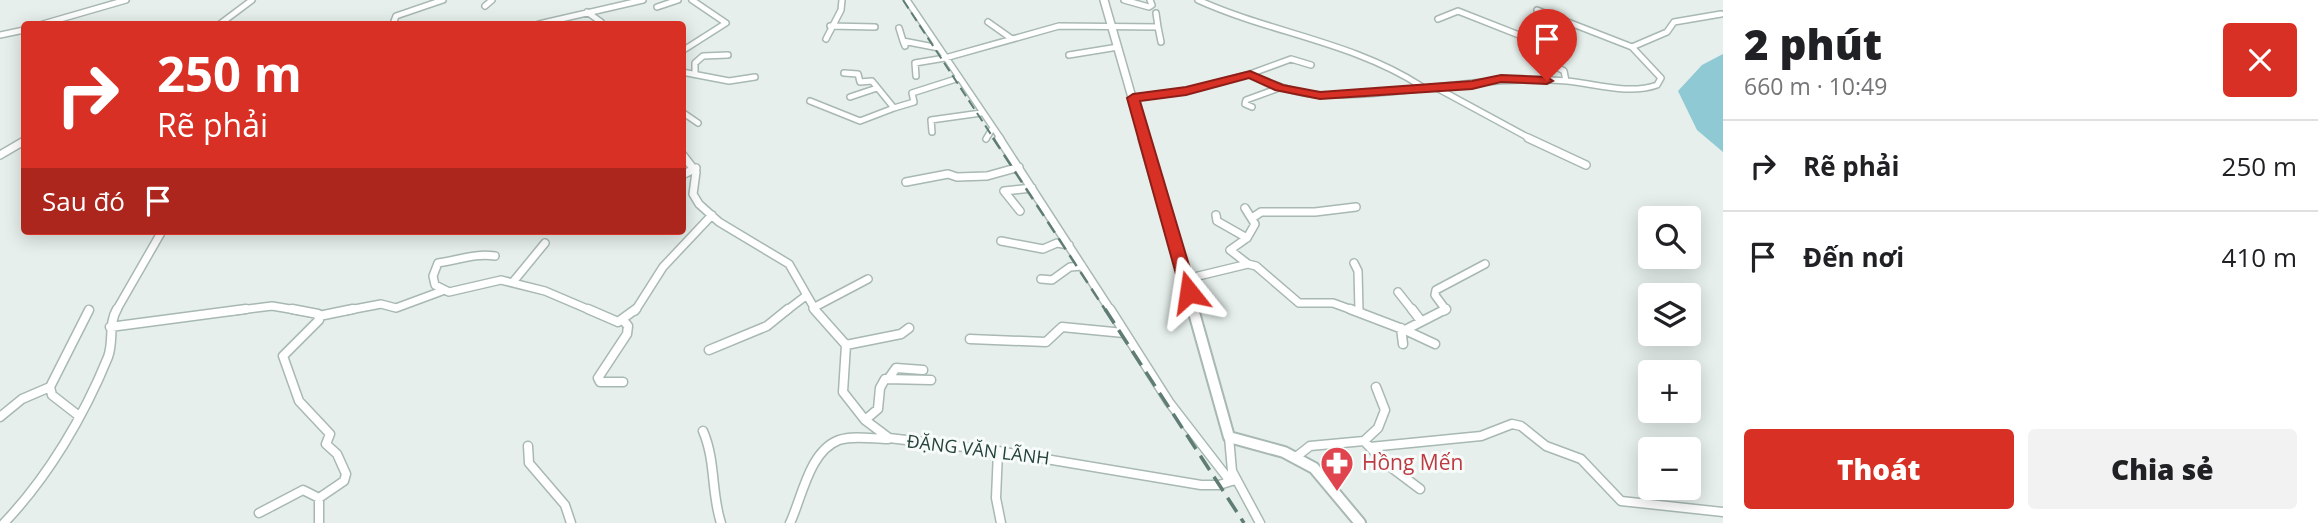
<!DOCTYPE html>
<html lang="vi">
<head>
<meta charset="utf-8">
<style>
	:root { --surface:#fff; --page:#f2f2f2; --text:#202124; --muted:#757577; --line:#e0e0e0; --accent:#d93025 }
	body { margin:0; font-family:"Open Sans",sans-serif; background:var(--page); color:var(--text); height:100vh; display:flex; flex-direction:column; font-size:26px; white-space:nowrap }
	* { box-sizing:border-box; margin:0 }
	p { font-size:23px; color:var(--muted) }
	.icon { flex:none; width:38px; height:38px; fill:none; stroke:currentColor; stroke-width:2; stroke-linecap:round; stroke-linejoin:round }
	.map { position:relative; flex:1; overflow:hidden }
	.side { display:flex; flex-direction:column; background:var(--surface); width:595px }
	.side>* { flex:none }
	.top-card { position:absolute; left:21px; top:21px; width:665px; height:214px; border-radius:7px; box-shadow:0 4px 18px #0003; background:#d93025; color:#fff; overflow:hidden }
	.tools { position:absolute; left:1638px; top:206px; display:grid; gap:14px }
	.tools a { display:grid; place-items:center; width:63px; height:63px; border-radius:7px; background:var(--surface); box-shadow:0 4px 18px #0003; font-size:35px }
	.pin { position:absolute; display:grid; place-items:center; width:60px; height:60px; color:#fff; margin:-72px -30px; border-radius:50% 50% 50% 0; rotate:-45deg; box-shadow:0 0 7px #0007 }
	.pin .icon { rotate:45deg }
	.me { position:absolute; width:77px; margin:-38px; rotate:345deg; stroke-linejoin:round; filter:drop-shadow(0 0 5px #0008) }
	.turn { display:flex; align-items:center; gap:24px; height:147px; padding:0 21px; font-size:32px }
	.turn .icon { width:91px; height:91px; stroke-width:2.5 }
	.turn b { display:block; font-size:49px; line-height:60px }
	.then { display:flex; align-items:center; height:66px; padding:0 21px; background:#0003; gap:14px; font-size:26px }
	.round { display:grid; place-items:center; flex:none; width:74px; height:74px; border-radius:7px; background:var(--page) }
	.overview { display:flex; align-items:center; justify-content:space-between; height:119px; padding:0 21px }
	h1 { font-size:42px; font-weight:800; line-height:52px }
	.cta { display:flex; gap:14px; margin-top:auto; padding:14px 21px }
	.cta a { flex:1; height:80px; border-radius:7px; background:var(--accent); color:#fff; font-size:28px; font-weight:800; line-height:80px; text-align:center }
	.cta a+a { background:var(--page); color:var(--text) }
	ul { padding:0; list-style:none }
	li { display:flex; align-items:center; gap:21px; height:91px; padding:0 21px; border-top:2px solid var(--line) }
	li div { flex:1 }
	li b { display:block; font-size:26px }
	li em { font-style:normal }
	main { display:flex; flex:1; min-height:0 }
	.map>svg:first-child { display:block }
</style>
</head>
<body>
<main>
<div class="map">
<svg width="1723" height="523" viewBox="0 0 1723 523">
	<rect width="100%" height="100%" fill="#e6efeb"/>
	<path fill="#8ec9d4" d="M 1723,54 L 1723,152 L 1697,130 L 1678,91 L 1702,65 Z"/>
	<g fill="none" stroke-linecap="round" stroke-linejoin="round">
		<defs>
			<path id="minor-far2" d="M 907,0 L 1001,139
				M 1124,0 L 1149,7 L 1152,5 L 1150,0
				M 1198,0 C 1271,33 1353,42 1421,86
				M 485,6 L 492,0
				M 657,7 L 678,0
				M 1537,10 L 1632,47
				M 587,12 L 601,22
				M 1156,13 L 1158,27
				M 1438,19 L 1458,11 L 1552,48 L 1554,50 L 1544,60 L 1564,71 L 1566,81
				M 988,22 L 1012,39
				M 43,24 L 126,0
				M 220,24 L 252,0
				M 393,24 L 396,16 L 443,0
				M 539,24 L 643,0
				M 830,26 L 875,27
				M 899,28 L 903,41
				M 0,35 L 24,30
				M 826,39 L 841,10 L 842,0
				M 905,46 L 903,41 L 939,48
				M 682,51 L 726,23 L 692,0
				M 1069,55 L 1118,47
				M 682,72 L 729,81 L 755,77
				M 695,73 L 695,63 L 703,56 L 728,55
				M 844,73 L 858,74 L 860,82 L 872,81 L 894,108 L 914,102 L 912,93 L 959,78
				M 1250,74 L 1291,59 L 1311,65
				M 916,76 L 915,63 L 945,58 L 1059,26 L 1158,27 L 1161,42
				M 1435,87 L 1531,139
				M 850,97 L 877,88
				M 1133,98 L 1186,91 L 1250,74 C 1273,85 1296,94 1321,95 C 1404,97 1485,74 1567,81 C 1596,84 1629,95 1657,85 L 1661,78 L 1632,47 L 1667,32 L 1674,22 L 1721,14
				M 810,101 L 860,121 L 894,108
				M 1252,107 L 1245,104 L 1246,100 L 1279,88
				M 682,112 L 698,123
				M 932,132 L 931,120 L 981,113
				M 986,139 L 992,129"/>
			<path id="minor-far1" d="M 999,138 L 1111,311
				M 1528,138 L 1586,165
				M 682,154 L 696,172 L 693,194 L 699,204 L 719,222 L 789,264 L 816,311
				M 0,155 L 24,141
				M 682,175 L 696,168
				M 906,182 L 948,174 L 957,177 L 987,176 L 1019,167
				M 1245,208 L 1255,224 L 1247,238 L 1230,250 L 1248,264
				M 1020,211 L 1004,191 L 1032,188
				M 1216,215 L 1217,221 L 1247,238
				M 1252,218 L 1261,212 L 1315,212 L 1356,207
				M 1001,241 L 1043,249 L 1057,243 L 1069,245
				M 495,256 C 475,253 459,260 438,263 L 433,276 L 435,285 L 449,292 L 501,280 L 545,291 L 592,311
				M 1354,263 L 1358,271 L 1359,311
				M 1041,279 L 1052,280 L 1070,267 L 1082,266
				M 1186,279 L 1248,264 L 1256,266 L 1299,303 L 1333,303 L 1355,311
				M 513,282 L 545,243
				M 1398,292 L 1413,311
				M 813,308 L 868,279
				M 116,311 L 162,231
				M 232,311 L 272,306 L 302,311
				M 344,311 L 381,304 L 396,308 L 442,291
				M 635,311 L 663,267 L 712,215
				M 786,311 L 807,295
				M 1444,311 L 1446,310 L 1435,295 L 1436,290 L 1485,264"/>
			<path id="minor" d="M 292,309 L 318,314 L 319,320 L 283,356 L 299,401 L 330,434 L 326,444 L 337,454 L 346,474 L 344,481 L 319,498 L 319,523
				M 588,309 L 618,322 L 636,309
				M 814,309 L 846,345 L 843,392 L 865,420 L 889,438 L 998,451 L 1201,485 L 1219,485 L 1235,480
				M 1110,309 L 1169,402 L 1230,481
				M 1350,309 L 1405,330 L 1446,309
				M 1412,309 L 1421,321
				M 319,316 L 353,309
				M 110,327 L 246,309
				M 1401,328 L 1403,344
				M 1405,330 L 1435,344
				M 970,339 L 1046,342 L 1062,327 L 1124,333
				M 846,345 L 901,334 L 909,328
				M 709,350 L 767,326 L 788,309
				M 889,378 L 896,368 L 923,370
				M 623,382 L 600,382 L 598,378 L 627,334 L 628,326 L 624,321
				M 79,416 L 52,395 L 50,387 L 89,310
				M 0,417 L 22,399 L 50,387
				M 865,420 L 878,409 L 880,388 L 885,379 L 931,380
				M 703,431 C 716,461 711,493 721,523
				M 1229,437 L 1232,471 L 1260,523
				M 1364,441 L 1378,428 L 1385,410 L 1376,387
				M 528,446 L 529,463 L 565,505 L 571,523
				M 1370,447 L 1481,436 L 1512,424 L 1521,426 L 1546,446 L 1581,459 L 1621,501 L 1723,512
				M 998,451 L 996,498 L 1001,523
				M 1296,457 L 1310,446 L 1364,441 L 1384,462 L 1420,489
				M 259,513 L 303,490 L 319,498
				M 4,523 C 48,477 84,416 108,357 C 114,341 108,324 117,309
				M 790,523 C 802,498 809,451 839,440 C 854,435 873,439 888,439"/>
			<path id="tertiary-far2" d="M 1104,0 L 1144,139"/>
			<path id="tertiary-far1" d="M 1143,138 L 1193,311"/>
			<path id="tertiary" d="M 1193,309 L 1229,437 L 1284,452 L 1314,468 L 1360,523"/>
		</defs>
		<use href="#minor-far2" stroke="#a8b8b2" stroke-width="8"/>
		<use href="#minor-far1" stroke="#a8b8b2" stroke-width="10"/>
		<use href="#minor" stroke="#a8b8b2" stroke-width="11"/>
		<use href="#tertiary-far2" stroke="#a8b8b2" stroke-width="10"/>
		<use href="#tertiary-far1" stroke="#a8b8b2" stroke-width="12"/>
		<use href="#tertiary" stroke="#a8b8b2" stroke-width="14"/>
		<use href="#minor-far2" stroke="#fff" stroke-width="5"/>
		<use href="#minor-far1" stroke="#fff" stroke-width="7"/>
		<use href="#minor" stroke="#fff" stroke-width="8"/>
		<use href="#tertiary-far2" stroke="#fff" stroke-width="7"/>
		<use href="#tertiary-far1" stroke="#fff" stroke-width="9"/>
		<use href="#tertiary" stroke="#fff" stroke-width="10"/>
		<path stroke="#5f7d75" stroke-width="2" stroke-dasharray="10 5" stroke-linecap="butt" d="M 903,0 L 994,139"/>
		<path stroke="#5f7d75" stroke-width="2.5" stroke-dasharray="13 7" stroke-linecap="butt" d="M 993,138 L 1106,311"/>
		<path stroke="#5f7d75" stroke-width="3.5" stroke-dasharray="17 8" stroke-linecap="butt" d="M 1105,309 L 1244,523"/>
	</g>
	<path fill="#d93025" stroke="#8d1f18" stroke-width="2" d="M 1250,71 L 1283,85 L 1320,92 L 1472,81 L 1501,75 L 1547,77 L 1553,81 L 1547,84 L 1501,82 L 1472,89 L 1320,99 L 1275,90 L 1249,78 L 1186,95 L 1140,101 L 1197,292 L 1189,297 L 1181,292 L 1127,98 L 1133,94 L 1186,87 Z"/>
	<defs>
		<symbol id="pharmacy-pin" viewBox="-11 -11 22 30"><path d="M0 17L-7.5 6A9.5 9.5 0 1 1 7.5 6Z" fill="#e0444e" stroke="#f7fbf9"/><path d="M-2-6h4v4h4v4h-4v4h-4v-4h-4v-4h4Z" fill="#fff"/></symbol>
	</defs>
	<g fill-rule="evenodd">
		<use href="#pharmacy-pin" x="1318" y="444" width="38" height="52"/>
	</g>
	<g text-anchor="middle" stroke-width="6" stroke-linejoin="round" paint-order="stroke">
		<g font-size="18" fill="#24423a" stroke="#f7fbf9">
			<text transform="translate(978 450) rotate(7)" y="6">ĐẶNG VĂN LÃNH</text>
		</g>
		<g font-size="21" fill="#be3a42" stroke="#f7fbf9" text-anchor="start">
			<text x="1362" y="470">Hồng Mến</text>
		</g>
	</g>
</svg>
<div class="tools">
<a><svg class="icon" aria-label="search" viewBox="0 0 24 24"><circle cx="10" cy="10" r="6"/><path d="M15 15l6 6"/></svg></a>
<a><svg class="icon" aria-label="layers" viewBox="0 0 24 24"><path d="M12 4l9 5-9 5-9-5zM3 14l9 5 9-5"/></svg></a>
<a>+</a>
<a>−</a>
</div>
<div class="pin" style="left:1547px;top:81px;background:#d93025"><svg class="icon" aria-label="arrive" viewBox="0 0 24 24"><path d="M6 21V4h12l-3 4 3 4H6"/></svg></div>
<svg class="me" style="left:1189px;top:292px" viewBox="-20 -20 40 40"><path d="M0-17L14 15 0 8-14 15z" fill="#d93025" stroke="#fff" stroke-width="4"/></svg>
<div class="top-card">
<div class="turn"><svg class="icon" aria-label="right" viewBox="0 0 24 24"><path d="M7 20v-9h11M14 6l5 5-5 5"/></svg><div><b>250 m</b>Rẽ phải</div></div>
<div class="then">Sau đó<svg class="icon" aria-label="arrive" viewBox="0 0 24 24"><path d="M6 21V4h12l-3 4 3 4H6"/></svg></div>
</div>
</div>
<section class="side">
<div class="overview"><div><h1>2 phút</h1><p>660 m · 10:49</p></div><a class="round" style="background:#d93025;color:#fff"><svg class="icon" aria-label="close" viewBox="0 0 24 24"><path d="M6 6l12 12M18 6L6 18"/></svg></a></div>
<ul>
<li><svg class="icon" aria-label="right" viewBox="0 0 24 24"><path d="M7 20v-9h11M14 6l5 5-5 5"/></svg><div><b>Rẽ phải</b></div><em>250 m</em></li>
<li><svg class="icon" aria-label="arrive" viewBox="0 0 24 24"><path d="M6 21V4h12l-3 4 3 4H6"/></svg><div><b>Đến nơi</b></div><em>410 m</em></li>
</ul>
<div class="cta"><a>Thoát</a><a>Chia sẻ</a></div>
</section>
</main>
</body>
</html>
